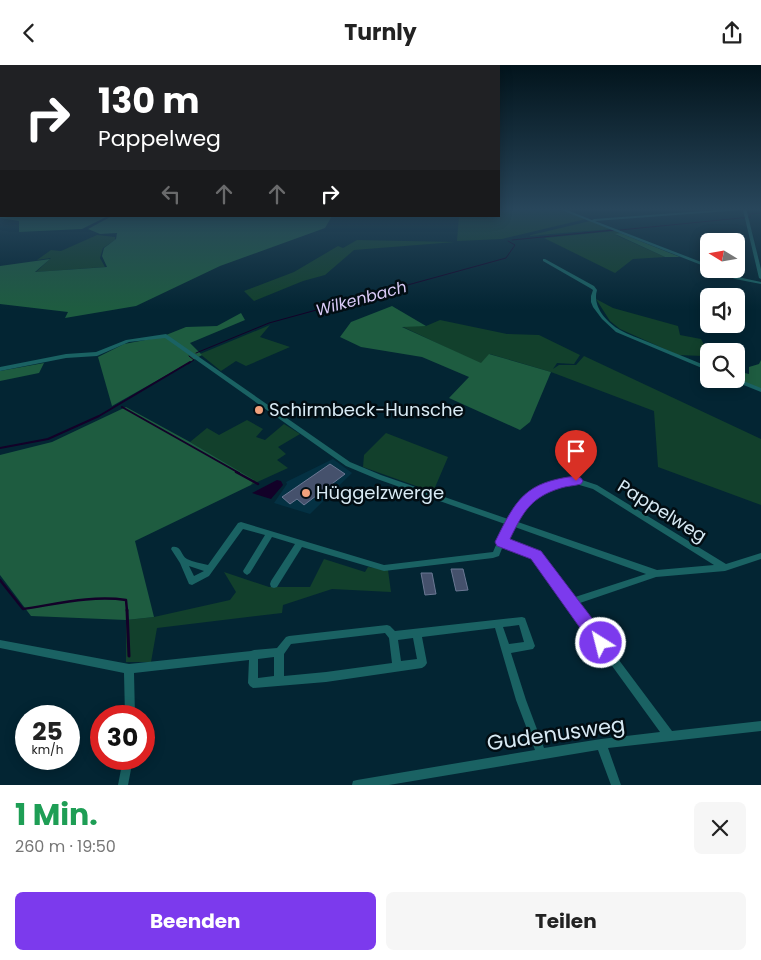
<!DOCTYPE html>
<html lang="de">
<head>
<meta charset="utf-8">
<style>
	:root { --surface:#fff; --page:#f6f6f6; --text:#222; --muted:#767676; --accent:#7c3aed }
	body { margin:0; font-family:Poppins,sans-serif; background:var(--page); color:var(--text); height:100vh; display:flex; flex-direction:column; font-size:19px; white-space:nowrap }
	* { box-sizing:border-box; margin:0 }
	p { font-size:16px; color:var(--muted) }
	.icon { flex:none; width:28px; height:28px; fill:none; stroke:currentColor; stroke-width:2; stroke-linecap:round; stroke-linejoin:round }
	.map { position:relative; height:720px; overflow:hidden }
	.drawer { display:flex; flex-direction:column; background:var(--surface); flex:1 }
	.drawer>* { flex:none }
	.guide { position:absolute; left:0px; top:0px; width:500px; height:152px; box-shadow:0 2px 12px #0003; background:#202124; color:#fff; overflow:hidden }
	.needle { width:32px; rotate:281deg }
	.tools { position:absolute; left:700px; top:168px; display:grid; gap:10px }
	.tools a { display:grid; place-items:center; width:45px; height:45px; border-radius:8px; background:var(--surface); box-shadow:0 2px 12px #0003; font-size:25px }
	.speed { position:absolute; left:15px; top:640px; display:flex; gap:10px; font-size:25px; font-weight:700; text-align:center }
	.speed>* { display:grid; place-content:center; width:65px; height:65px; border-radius:50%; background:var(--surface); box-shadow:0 2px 12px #0003; line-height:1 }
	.speed small { font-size:12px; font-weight:400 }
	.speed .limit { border:8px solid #d22; background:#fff; color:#111 }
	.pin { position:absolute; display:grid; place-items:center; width:42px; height:42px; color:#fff; margin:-51px -21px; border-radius:50% 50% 50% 0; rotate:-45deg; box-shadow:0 0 5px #0007 }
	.pin .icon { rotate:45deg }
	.me { position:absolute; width:55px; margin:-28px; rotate:324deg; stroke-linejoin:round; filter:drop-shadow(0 0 4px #0008) }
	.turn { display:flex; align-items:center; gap:18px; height:105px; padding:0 15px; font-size:22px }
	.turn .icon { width:65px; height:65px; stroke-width:2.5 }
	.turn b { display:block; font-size:35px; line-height:42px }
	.lanes { display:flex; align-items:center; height:48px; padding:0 15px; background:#0003; justify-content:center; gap:25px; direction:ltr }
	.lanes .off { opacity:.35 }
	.round { display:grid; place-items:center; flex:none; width:52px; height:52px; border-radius:8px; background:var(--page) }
	.headline { display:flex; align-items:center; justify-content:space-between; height:85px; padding:0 15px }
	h1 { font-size:30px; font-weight:700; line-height:38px; color:#1e9e55 }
	.primary-button { display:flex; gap:10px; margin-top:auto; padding:10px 15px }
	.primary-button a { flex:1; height:58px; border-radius:8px; background:var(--accent); color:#fff; font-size:20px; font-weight:700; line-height:58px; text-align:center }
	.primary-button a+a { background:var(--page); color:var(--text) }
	header { display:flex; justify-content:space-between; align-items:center; height:65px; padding:0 15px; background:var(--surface); font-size:22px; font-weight:700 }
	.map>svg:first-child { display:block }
</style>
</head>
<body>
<header><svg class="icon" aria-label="back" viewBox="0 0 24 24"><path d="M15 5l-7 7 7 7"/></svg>Turnly<svg class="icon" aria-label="share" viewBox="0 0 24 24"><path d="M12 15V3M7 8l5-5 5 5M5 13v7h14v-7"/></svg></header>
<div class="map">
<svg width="761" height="720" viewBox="0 0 761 720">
	<rect width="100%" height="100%" fill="#032533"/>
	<path fill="#043143" d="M 333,394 L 352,408 L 310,449 L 274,438 L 287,419 L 286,417 Z"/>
	<path fill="#12402c" d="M 499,143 L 554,143 L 586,154 L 502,174 L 457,176 L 459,151 L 499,151 Z
		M 590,156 L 612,164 L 527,171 Z
		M 615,166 L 620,168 L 616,170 L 665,192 L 633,194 L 615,208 L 544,173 Z
		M 97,170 L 115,172 L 115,175 L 103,183 L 100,193 L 105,202 L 36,207 L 51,193 L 37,195 L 51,185 L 61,186 Z
		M 357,175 L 455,177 L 354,185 L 325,210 L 303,216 L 254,236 L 244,226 L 294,207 L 338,181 L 343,183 Z
		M 596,234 L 613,243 L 678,261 L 680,270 L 701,274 L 709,289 L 703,291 L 678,290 L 620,264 L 610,256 Z
		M 440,255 L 507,269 L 539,270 L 580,290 L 574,299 L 557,298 L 553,304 L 559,300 L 576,300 L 584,291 L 761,374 L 761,440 L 658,402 L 654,346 L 551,307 L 490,289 L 481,299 L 401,261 L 426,261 Z
		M 270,260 L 260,272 L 290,282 L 246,301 L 236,296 L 221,306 L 200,289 Z
		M 247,355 L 263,364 L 256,372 L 265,375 L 284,359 L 300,369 L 278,382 L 286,389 L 277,395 L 288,403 L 251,420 L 253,415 L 190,377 L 207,363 L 219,370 Z
		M 386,368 L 448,392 L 433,427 L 363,402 L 364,390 Z
		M 324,494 L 365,507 L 368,502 L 388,505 L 391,527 L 332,524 L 283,540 L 282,548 L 157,563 L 151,597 L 126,597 L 126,555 L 154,552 L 230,535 L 236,527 L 224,507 L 269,522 L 310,522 Z"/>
	<path fill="#1e5c40" d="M 1,148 L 1,151 L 108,151 L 82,164 L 19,167 L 19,156 L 0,153 Z
		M 112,151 L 332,151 L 325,163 L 220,201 L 136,241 L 65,253 L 68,247 L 0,239 L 0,201 L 50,194 L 35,207 L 107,202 L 102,191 L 104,183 L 116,174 L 117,168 L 100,169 L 88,164 Z
		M 620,168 L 680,192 L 665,192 L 615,169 Z
		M 392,241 L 426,261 L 402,262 L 481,298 L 489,289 L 551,307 L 530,357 L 520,365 L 449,333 L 469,312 L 422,292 L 361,282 L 340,272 L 351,257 Z
		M 241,248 L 245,255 L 190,278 L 202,290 L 112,341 L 98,292 L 124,279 L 161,272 L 186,262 L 217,261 Z
		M 761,295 L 761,324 L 736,314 L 736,306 L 749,309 L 749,302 L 759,299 Z
		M 44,298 L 39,308 L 0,316 L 0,306 Z
		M 126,342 L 190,377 L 254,415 L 251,420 L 135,476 L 154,552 L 126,555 L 31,551 L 0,510 L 0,390 L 52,377 Z"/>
	<path fill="#130128" d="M 277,415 L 281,416 L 283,420 L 271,434 L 252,428 Z"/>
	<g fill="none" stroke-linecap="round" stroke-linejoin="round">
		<path stroke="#130128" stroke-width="1" d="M 620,165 L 751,152 L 749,149 L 761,148
			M 512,175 L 614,165
			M 196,288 L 269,258 L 506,193 L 515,180 L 508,176
			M 188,299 L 194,295 L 189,291"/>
		<path stroke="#130128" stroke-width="2" d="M 122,342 L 239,408
			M 0,383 L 48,374 L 99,351 L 190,297"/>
		<path stroke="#130128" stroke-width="2.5" d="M 236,407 L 258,419
			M 0,515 L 23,544 C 57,539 92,530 126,535 L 127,546"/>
		<path stroke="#130128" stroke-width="3" d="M 127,545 L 129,591"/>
	</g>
	<path fill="#45516c" stroke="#6b7894" d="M 330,399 L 345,409 L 304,440 L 297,434 L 290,439 L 282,432 Z
		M 451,504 L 463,504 L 468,525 L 456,526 Z
		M 421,508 L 432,508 L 436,529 L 425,530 Z"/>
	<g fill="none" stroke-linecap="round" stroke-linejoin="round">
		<path fill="#1a6263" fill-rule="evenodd" d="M 556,143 L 562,143 L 592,155 L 594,154 L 746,143 L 761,204 L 761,214 L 759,213 L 743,145 L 595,156 L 709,200 L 709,203 Z
			M 0,145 L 1,145 L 1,148 L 0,148 Z
			M 543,194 L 545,194 L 594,221 L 597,225 C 592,241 606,257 620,265 C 629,270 639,273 648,277 C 668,285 689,294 709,302 L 709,306 L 616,267 L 602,254 L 593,242 L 591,237 L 591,231 L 593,225 L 590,223 L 543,196 Z
			M 711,204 L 716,204 L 738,212 L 761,217 L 761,219 L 735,214 Z
			M 166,269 L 350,397 L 381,410 L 508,454 L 525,431 L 557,416 L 576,413 L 597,420 L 726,499 L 761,488 L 761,494 L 725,506 L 656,512 L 577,539 L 672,666 L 761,656 L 761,666 L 608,683 L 621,720 L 611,720 L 598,685 L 389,720 L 352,720 L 353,716 L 357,715 L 535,685 L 516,635 L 495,563 L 422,572 L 427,598 L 425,601 L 422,603 L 326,617 L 253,623 L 250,621 L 248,618 L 249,595 L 134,608 L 135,651 L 125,651 L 124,608 L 0,583 L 0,575 L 129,599 L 251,586 L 254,585 L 277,583 L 286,572 L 289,571 L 387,560 L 390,561 L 395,566 L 522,552 L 525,553 L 526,556 L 535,581 L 533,584 L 511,588 L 526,635 L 544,683 L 601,674 L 660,667 L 533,492 L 503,481 L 499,491 L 493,493 L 384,506 L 302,482 L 277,522 L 274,523 L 271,522 L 270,519 L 271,516 L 295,479 L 272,472 L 250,508 L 247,510 L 244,508 L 243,506 L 265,470 L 243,464 L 209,511 L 192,520 L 189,519 L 180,498 L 171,484 L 172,482 C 182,480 180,490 187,494 C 193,497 201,498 208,500 L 238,458 L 241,457 L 384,500 L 493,487 L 505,459 L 377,414 L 346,401 L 165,273 L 129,277 L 97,291 L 66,293 L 0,306 L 0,302 L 66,289 L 96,287 L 126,275 ZM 576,419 L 593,424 L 714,500 L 657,505 L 515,456 L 531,435 L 560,420 ZM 512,461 L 646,509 L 572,533 L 539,488 L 506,475 ZM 189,501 L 204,506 L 194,511 ZM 519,560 L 524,577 L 509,579 L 503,562 ZM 385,568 L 389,573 L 392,598 L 326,607 L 284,611 L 284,589 L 291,579 ZM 413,573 L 417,594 L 401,596 L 398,575 ZM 274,592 L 274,611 L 258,613 L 258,594 Z
			M 736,313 L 761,323 L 761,327 L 731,315 L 730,314 Z
			M 123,694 L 133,694 L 128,720 L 118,720 Z"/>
	</g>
	<linearGradient id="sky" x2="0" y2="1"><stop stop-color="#02141c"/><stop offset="0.59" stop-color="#28465b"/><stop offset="1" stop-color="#28465b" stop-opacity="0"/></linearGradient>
	<rect width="761" height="244" fill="url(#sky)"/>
	<path fill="#7c3aed" stroke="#51269a" d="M 576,411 L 581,413 L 583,416 L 581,419 C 574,421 567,421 561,423 C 531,432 523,447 510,474 L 541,486 L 607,573 L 609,578 L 607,584 L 601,586 L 595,584 L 531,494 L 497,481 L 495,477 C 516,434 525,417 576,411 Z"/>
	<g fill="#f1a17c" stroke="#020d13" stroke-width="2">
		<circle cx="259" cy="345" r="5"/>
		<circle cx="306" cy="428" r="5"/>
	</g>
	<g text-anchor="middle" stroke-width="5" stroke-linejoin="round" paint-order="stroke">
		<g font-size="16" font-style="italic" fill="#dacbf8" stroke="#020d13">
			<text transform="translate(361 233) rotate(-15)" y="6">Wilkenbach</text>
		</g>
		<g font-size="18" fill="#d8eaf4" stroke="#020d13" text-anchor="start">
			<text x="269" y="351">Schirmbeck-Hunsche</text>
			<text x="316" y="434">Hüggelzwerge</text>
		</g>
		<g font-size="18" fill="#d8eaf4" stroke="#020d13">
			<text transform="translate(662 446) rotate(32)" y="6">Pappelweg</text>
		</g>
		<g font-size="21" fill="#d8eaf4" stroke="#020d13">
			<text transform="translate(556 669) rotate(-8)" y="7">Gudenusweg</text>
		</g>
	</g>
</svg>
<div class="tools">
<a><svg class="needle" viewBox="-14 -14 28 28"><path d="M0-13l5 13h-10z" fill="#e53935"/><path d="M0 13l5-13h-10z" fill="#767676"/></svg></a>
<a><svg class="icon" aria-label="sound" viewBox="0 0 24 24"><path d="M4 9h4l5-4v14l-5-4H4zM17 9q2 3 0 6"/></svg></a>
<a><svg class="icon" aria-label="search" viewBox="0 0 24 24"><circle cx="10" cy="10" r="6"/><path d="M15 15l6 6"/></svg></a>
</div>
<div class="speed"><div>25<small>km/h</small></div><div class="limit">30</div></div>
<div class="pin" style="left:576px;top:416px;background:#d93025"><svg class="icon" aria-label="arrive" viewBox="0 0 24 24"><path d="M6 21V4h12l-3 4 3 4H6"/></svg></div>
<svg class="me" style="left:601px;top:578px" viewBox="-20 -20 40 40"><circle r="17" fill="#7c3aed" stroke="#fff" stroke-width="3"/><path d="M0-11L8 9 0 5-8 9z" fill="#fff"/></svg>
<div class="guide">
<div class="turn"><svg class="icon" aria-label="right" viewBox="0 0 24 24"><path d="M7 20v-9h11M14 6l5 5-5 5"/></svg><div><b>130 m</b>Pappelweg</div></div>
<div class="lanes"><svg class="icon off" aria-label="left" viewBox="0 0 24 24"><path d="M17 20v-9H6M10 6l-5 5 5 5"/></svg><svg class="icon off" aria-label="ahead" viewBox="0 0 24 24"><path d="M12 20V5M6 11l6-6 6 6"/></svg><svg class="icon off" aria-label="ahead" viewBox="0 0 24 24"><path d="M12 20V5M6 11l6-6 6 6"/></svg><svg class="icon" aria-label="right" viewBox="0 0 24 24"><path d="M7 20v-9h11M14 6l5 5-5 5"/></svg></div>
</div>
</div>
<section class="drawer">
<div class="headline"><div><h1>1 Min.</h1><p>260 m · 19:50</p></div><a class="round"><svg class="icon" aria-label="close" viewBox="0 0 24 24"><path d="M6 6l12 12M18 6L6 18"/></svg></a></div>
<div class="primary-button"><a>Beenden</a><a>Teilen</a></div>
</section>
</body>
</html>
